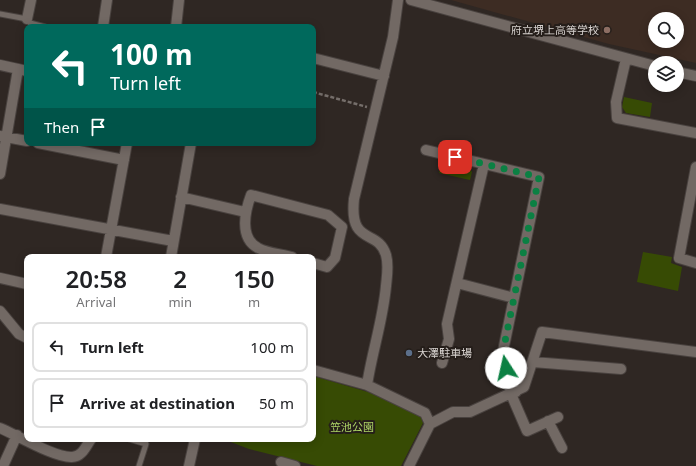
<!DOCTYPE html>
<html lang="en">
<head>
<meta charset="utf-8">
<style>
	:root { --surface:#fff; --page:#f6f6f6; --text:#202124; --muted:#757577; --line:#e0e0e0 }
	body { margin:0; font-family:"Noto Sans","Noto Sans JP",sans-serif; background:var(--page); color:var(--text); height:100vh; display:flex; flex-direction:column; font-size:15px; white-space:nowrap }
	* { box-sizing:border-box; margin:0 }
	p { font-size:13px; color:var(--muted) }
	.icon { flex:none; width:22px; height:22px; fill:none; stroke:currentColor; stroke-width:2; stroke-linecap:round; stroke-linejoin:round }
	.map { position:relative; flex:1; overflow:hidden }
	.panel { position:absolute; left:24px; top:254px; width:292px; height:188px; display:flex; flex-direction:column; background:var(--surface); border-radius:8px; box-shadow:0 2px 10px #0003 }
	.panel>* { flex:none }
	.top-card { position:absolute; left:24px; top:24px; width:292px; height:122px; border-radius:8px; box-shadow:0 2px 10px #0003; background:#00695c; color:#fff; overflow:hidden }
	.fabs { position:absolute; left:648px; top:12px; display:grid; gap:8px }
	.fabs a { display:grid; place-items:center; width:36px; height:36px; border-radius:50%; background:var(--surface); box-shadow:0 2px 10px #0003; font-size:20px }
	.pin { position:absolute; display:grid; place-items:center; width:34px; height:34px; color:#fff; margin:-17px; border-radius:8px; box-shadow:0 2px 6px #0006 }
	.me { position:absolute; width:44px; margin:-22px; rotate:350deg; stroke-linejoin:round; filter:drop-shadow(0 0 3px #0008) }
	.turn { display:flex; align-items:center; gap:14px; height:84px; padding:0 20px; font-size:18px }
	.turn .icon { width:52px; height:52px; stroke-width:2.5 }
	.turn b { display:block; font-size:28px; line-height:34px }
	.then { display:flex; align-items:center; height:38px; padding:0 20px; background:#0003; gap:8px; font-size:15px }
	.eta { display:flex; justify-content:space-evenly; align-items:center; height:68px; text-align:center }
	.eta b { font-size:24px; font-weight:600; line-height:28px }
	ul { padding:0; list-style:none }
	li { display:flex; align-items:center; gap:12px; height:50px; margin:0 8px 6px; padding:0 12px; border:2px solid var(--line); border-radius:8px }
	li div { flex:1 }
	li b { display:block; font-size:15px }
	li em { font-style:normal }
	.map>svg:first-child { display:block }
</style>
</head>
<body>
<div class="map">
<svg width="696" height="466" viewBox="0 0 696 466">
	<rect width="100%" height="100%" fill="#2f2723"/>
	<path fill="#3d2c23" fill-rule="evenodd" d="M 451,0 L 696,0 L 696,63 L 609,44 ZM 655,19 L 677,19 L 677,41 L 655,41 Z"/>
	<path fill="#374b04" d="M 624,97 L 652,103 L 650,117 L 626,113 L 622,107 Z
		M 442,161 L 469,168 L 472,172 L 470,180 L 439,173 Z
		M 643,252 L 672,257 L 671,263 L 682,267 L 678,291 L 637,282 Z
		M 313,376 L 368,392 L 421,416 L 423,423 L 401,466 L 317,466 L 249,449 L 223,439 L 313,439 Z"/>
	<g fill="none" stroke-linecap="round" stroke-linejoin="round">
		<defs>
			<path id="service" d="M 0,14 L 27,19 L 30,23 L 45,27
				M 129,439 L 146,444 L 139,466"/>
			<path id="minor" d="M 411,0 L 655,66
				M 27,19 L 31,0
				M 103,27 L 107,0
				M 176,27 L 179,0
				M 313,58 L 384,76
				M 626,59 L 616,102 L 617,118 L 696,133
				M 0,65 L 27,71
				M 677,72 L 696,76
				M 0,136 L 27,141
				M 38,143 L 124,160
				M 426,150 L 539,177 L 502,356 L 516,392
				M 696,167 L 679,258 L 696,263
				M 0,174 L 18,69
				M 181,197 L 245,212
				M 0,209 L 173,241
				M 106,257 L 127,143
				M 171,257 L 191,143
				M 292,257 C 281,254 267,253 258,248 C 239,238 245,211 251,195 L 328,215 L 342,227
				M 313,263 L 327,267 L 335,258 L 342,227
				M 0,278 L 27,284
				M 457,283 L 514,298
				M 0,311 L 19,334 L 27,338
				M 533,362 L 621,369
				M 442,363 L 449,339 L 447,324 L 484,164
				M 313,370 L 367,385 L 425,413 L 430,424 L 409,466
				M 367,385 C 372,352 383,320 386,286 C 387,275 389,265 386,255 C 378,228 349,247 354,199 L 393,37 L 398,0
				M 511,394 L 527,431 L 558,417
				M 548,421 L 562,448
				M 430,424 L 453,412 L 470,412 L 524,387 L 542,332 L 696,352
				M 0,428 C 17,435 55,458 72,457 C 82,457 86,446 91,439
				M 281,462 L 295,466
				M 3,466 L 17,435
				M 189,466 L 195,439"/>
		</defs>
		<use href="#service" stroke="#49423f" stroke-width="7"/>
		<use href="#minor" stroke="#49423f" stroke-width="12"/>
		<path stroke="#756e6a" stroke-width="2.5" stroke-dasharray="4 2" stroke-linecap="butt" d="M 313,92 L 367,107"/>
		<use href="#service" stroke="#726964" stroke-width="5"/>
		<use href="#minor" stroke="#726964" stroke-width="10"/>
	</g>
	<g fill="none" stroke-linecap="round" stroke-linejoin="round">
		<path stroke="#0b8043" stroke-width="7" stroke-dasharray="0 12.6" d="M 455,157 L 539,177 L 502,356 L 506,368"/>
	</g>
	<circle fill="#8d6e63" stroke="#251e1a" stroke-width="1.5" cx="607" cy="30" r="4"/>
	<circle fill="#5c6f8a" stroke="#251e1a" stroke-width="1.5" cx="409" cy="353" r="4"/>
	<g text-anchor="middle" stroke-width="4" stroke-linejoin="round" paint-order="stroke">
		<g font-size="11" fill="#d7d2cf" stroke="#251e1a" text-anchor="end">
			<text x="599" y="34">府立堺上高等学校</text>
			<text x="417" y="357" text-anchor="start">大澤駐車場</text>
		</g>
		<g font-size="11" fill="#add566" stroke="#251e1a">
			<text x="352" y="431">笠池公園</text>
		</g>
	</g>
</svg>
<div class="fabs">
<a><svg class="icon" aria-label="search" viewBox="0 0 24 24"><circle cx="10" cy="10" r="6"/><path d="M15 15l6 6"/></svg></a>
<a><svg class="icon" aria-label="layers" viewBox="0 0 24 24"><path d="M12 4l9 5-9 5-9-5zM3 14l9 5 9-5"/></svg></a>
</div>
<div class="pin" style="left:455px;top:157px;background:#d93025"><svg class="icon" aria-label="arrive" viewBox="0 0 24 24"><path d="M6 21V4h12l-3 4 3 4H6"/></svg></div>
<svg class="me" style="left:506px;top:368px" viewBox="-20 -20 40 40"><circle r="19" fill="#fff"/><path d="M0-13L10 11 0 6-10 11z" fill="#0b8043"/></svg>
<div class="top-card">
<div class="turn"><svg class="icon" aria-label="left" viewBox="0 0 24 24"><path d="M17 20v-9H6M10 6l-5 5 5 5"/></svg><div><b>100 m</b>Turn left</div></div>
<div class="then">Then<svg class="icon" aria-label="arrive" viewBox="0 0 24 24"><path d="M6 21V4h12l-3 4 3 4H6"/></svg></div>
</div>
<section class="panel">
<div class="eta">
<div><b>20:58</b><p>Arrival</p></div>
<div><b>2</b><p>min</p></div>
<div><b>150</b><p>m</p></div>
</div>
<ul>
<li><svg class="icon" aria-label="left" viewBox="0 0 24 24"><path d="M17 20v-9H6M10 6l-5 5 5 5"/></svg><div><b>Turn left</b></div><em>100 m</em></li>
<li><svg class="icon" aria-label="arrive" viewBox="0 0 24 24"><path d="M6 21V4h12l-3 4 3 4H6"/></svg><div><b>Arrive at destination</b></div><em>50 m</em></li>
</ul>
</section>
</div>
</body>
</html>
